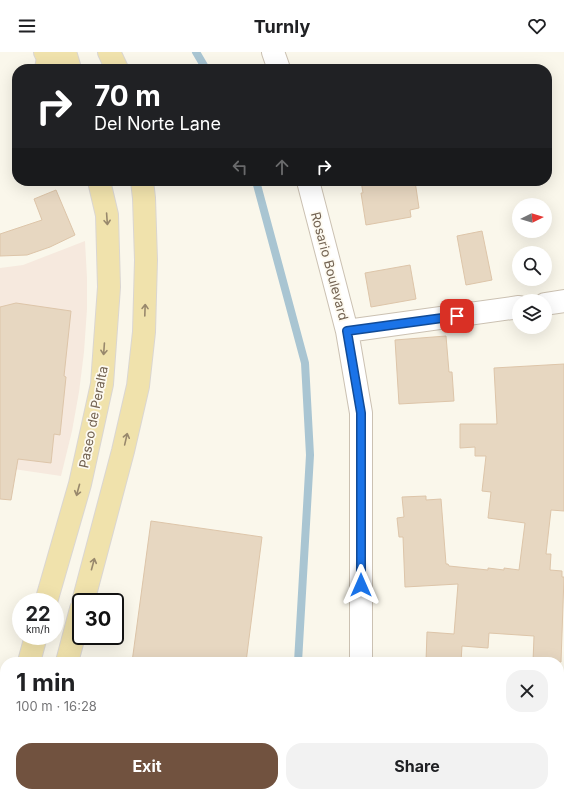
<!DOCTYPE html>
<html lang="en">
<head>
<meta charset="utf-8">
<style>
	:root { --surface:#fff; --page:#f2f2f2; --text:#202124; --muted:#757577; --accent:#71523f }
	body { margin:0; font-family:Inter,sans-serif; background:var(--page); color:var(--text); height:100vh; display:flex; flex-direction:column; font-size:15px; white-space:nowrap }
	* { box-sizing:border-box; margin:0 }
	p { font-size:13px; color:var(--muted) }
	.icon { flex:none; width:22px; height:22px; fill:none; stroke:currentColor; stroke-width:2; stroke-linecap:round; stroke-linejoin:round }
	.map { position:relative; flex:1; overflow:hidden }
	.side { position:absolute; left:0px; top:605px; width:564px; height:140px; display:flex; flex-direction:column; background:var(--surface); border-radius:16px 16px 0 0; box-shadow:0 4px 16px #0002 }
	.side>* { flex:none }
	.top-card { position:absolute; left:12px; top:12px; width:540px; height:122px; border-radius:16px; box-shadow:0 4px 16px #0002; background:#202124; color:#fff; overflow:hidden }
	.needle { width:26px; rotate:85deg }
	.fabs { position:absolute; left:512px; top:146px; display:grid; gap:8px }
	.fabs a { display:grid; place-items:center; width:40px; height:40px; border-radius:50%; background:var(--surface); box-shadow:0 4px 16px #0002; font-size:20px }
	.speed { position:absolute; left:12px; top:541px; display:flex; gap:8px; font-size:20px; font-weight:700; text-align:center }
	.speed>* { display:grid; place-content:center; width:52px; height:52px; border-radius:50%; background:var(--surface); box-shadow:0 4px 16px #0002; line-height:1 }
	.speed small { font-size:10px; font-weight:400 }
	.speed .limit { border:2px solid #111; border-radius:6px; background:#fff; color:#111 }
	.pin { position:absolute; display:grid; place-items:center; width:34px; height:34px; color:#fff; margin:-17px; border-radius:8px; box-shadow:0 2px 6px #0006 }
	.me { position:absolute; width:44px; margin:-22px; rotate:0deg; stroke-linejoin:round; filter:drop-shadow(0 0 3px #0008) }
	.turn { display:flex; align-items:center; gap:14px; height:84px; padding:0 16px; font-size:18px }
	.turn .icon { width:52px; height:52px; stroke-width:2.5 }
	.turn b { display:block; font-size:28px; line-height:34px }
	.lanes { display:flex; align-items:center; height:38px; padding:0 16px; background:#0003; justify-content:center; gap:20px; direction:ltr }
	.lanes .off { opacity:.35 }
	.round { display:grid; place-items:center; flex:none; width:42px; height:42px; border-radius:16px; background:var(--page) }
	.overview { display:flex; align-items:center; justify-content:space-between; height:68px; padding:0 16px }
	h1 { font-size:24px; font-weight:700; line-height:30px }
	.primary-button { display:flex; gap:8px; margin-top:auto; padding:8px 16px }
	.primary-button a { flex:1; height:46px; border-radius:16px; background:var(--accent); color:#fff; font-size:16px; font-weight:700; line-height:46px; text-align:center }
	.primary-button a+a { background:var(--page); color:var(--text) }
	header { display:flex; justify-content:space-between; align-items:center; height:52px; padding:0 16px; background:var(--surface); font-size:18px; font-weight:700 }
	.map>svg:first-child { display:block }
</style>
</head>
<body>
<header><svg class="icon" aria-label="menu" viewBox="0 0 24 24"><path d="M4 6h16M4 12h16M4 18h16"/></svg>Turnly<svg class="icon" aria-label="heart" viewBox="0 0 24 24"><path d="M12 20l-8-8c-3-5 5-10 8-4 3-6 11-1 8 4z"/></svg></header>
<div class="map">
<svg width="564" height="745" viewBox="0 0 564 745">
	<rect width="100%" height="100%" fill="#faf7eb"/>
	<path fill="#f6e9de" d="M 85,189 L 87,226 L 87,257 L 84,300 L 79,340 L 72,379 L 61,424 L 0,415 L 0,216 L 23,213 Z"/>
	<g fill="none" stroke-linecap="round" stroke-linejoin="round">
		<path stroke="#a9c5d2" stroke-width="8" d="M 196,0 L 206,17
			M 256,129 L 305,311 L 310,403 L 298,610
			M 290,745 L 291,740"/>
	</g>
	<path fill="#e7d7c1" stroke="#ddc5a9" d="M 361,129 L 415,129 L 419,156 L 410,158 L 411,165 L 366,173 L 361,141 L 363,141 Z
		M 56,138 L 75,183 L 50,195 L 27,203 L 0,204 L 0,182 L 42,168 L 34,147 Z
		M 482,179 L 492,228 L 466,233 L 457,184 Z
		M 410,213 L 416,247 L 371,255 L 365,221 Z
		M 16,251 L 71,259 L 64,324 L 66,325 L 60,383 L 54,382 L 51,411 L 18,407 L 11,448 L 0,447 L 0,255 Z
		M 446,284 L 449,320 L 452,320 L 454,349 L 399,352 L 395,288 Z
		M 564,312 L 564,459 L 551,458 L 546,502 L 551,502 L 550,518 L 562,519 L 562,525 L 564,525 L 561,610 L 533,610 L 534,584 L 489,581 L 488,596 L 462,594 L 461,610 L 426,610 L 427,580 L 454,582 L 458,532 L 405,535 L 403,485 L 399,485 L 397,466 L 404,465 L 402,445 L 426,444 L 426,448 L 441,447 L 446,512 L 448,512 L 449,514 L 488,518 L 488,516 L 504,518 L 504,516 L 519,518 L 525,471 L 488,466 L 491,440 L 482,439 L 486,404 L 475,404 L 475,395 L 460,396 L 460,372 L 497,372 L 494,316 Z
		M 151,469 L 262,485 L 246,610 L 132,610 Z"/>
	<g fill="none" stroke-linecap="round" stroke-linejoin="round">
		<defs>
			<path id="minor" d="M 273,0 L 279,17
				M 308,129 L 347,279 L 361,361 L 361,610
				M 545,252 L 564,249
				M 347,279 L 519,255
				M 559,686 L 564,686
				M 0,738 L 5,738
				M 43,740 L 86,745
				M 357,745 L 358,740"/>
			<path id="major" d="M 45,0 L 48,6 L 46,17
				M 65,0 L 70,17
				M 109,0 L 117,17
				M 46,550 L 80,432 L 102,332 L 109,235 L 107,163 L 99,129
				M 83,550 L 123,399 L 138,334 L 144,280 L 146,208 L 144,146 L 142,129
				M 29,610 L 36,584
				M 67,610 L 81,557
				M 0,701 L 5,685
				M 31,745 L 32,740"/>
		</defs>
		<use href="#minor" stroke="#cbc1b2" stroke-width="24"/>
		<use href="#major" stroke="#dad6d2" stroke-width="24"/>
		<use href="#minor" stroke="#fff" stroke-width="22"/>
		<use href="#major" stroke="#f0e2ac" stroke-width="22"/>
	</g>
	<defs><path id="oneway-shaft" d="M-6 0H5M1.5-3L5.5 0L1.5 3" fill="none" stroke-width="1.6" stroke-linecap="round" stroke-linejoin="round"/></defs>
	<g stroke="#98886c">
		<use href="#oneway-shaft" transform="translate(107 167) rotate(86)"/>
		<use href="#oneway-shaft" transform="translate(145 258) rotate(-88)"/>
		<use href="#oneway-shaft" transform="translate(104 297) rotate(94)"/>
		<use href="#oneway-shaft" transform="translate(126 387) rotate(-77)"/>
		<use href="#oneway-shaft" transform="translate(78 438) rotate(105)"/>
		<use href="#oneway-shaft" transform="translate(93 512) rotate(-75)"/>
	</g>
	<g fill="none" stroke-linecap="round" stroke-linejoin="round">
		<defs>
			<path id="route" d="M 361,533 L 361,361 L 347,279 L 457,264"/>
		</defs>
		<use href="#route" stroke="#114b97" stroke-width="10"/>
		<use href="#route" stroke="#1a73e8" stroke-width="7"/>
	</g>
	<g text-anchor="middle" stroke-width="3.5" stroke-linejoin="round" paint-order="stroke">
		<g font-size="13" fill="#726251" stroke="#fdfaf1">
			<text transform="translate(330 214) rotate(75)" y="5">Rosario Boulevard</text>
			<text transform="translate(93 365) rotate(-79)" y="5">Paseo de Peralta</text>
		</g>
	</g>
</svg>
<div class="fabs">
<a><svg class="needle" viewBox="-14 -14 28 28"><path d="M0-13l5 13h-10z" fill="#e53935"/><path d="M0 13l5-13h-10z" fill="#757577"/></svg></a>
<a><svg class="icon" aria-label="search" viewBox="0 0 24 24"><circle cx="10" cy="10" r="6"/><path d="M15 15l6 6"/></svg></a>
<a><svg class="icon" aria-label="layers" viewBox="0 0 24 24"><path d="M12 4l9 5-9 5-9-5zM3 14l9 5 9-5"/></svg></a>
</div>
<div class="speed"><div>22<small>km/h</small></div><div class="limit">30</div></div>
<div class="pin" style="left:457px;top:264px;background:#d93025"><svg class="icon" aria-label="arrive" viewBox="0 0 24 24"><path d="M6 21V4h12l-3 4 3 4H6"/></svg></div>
<svg class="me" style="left:361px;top:533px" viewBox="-20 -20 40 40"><path d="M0-17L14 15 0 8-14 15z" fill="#1a73e8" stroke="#fff" stroke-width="4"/></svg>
<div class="top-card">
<div class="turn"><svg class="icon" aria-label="right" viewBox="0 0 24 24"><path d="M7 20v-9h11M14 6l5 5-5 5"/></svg><div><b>70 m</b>Del Norte Lane</div></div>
<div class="lanes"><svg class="icon off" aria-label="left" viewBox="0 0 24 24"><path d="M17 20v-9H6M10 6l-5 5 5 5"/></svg><svg class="icon off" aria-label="ahead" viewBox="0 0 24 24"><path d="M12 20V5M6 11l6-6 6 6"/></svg><svg class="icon" aria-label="right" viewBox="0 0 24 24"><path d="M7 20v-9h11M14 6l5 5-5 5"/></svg></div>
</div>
<section class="side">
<div class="overview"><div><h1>1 min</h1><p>100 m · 16:28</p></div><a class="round"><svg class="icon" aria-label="close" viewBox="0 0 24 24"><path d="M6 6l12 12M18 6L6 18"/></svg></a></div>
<div class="primary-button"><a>Exit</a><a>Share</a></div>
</section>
</div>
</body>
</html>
